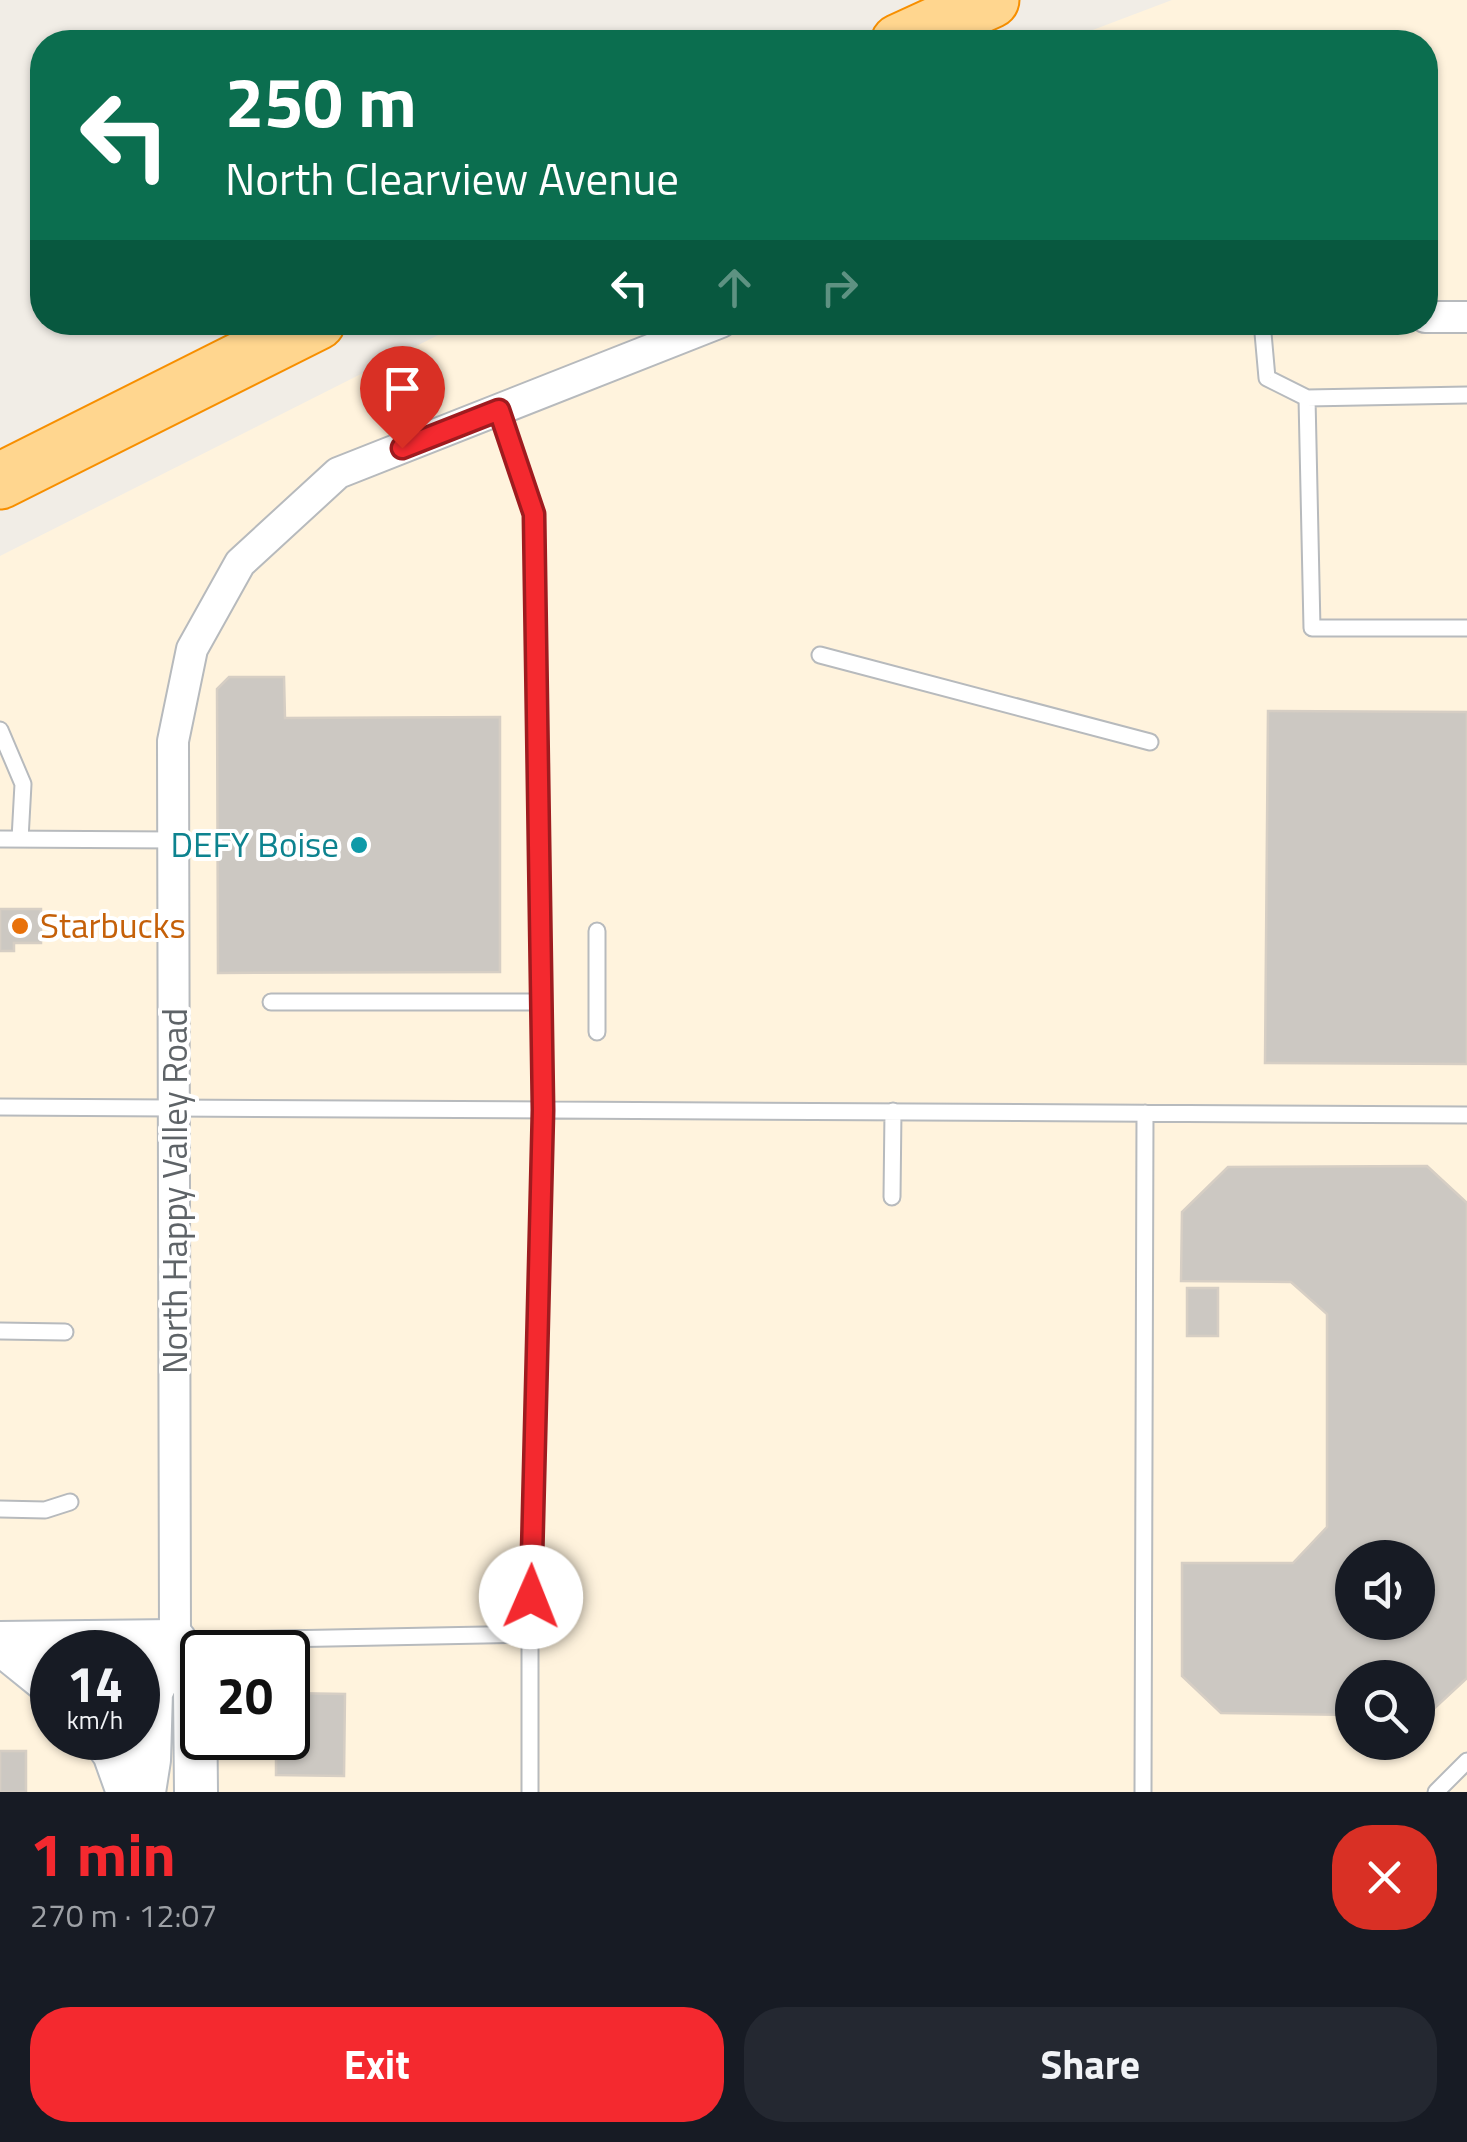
<!DOCTYPE html>
<html lang="en">
<head>
<meta charset="utf-8">
<style>
	:root { --surface:#171b24; --page:#242831; --text:#f1f3f6; --muted:#9ea1a6; --accent:#f4292f }
	body { margin:0; font-family:"Titillium Web",sans-serif; background:var(--page); color:var(--text); height:100vh; display:flex; flex-direction:column; font-size:38px; white-space:nowrap }
	* { box-sizing:border-box; margin:0 }
	p { font-size:32px; color:var(--muted) }
	.icon { flex:none; width:55px; height:55px; fill:none; stroke:currentColor; stroke-width:2; stroke-linecap:round; stroke-linejoin:round }
	.map { position:relative; height:1792px; overflow:hidden }
	.side { display:flex; flex-direction:column; background:var(--surface); flex:1 }
	.side>* { flex:none }
	.hud { position:absolute; left:30px; top:30px; width:1408px; height:305px; border-radius:40px; box-shadow:0 2px 8px #0004; background:#0b6e4f; color:#fff; overflow:hidden }
	.fabs { position:absolute; left:1335px; top:1540px; display:grid; gap:20px }
	.fabs a { display:grid; place-items:center; width:100px; height:100px; border-radius:50%; background:var(--surface); box-shadow:0 2px 8px #0004; font-size:50px }
	.speed { position:absolute; left:30px; top:1630px; display:flex; gap:20px; font-size:50px; font-weight:700; text-align:center }
	.speed>* { display:grid; place-content:center; width:130px; height:130px; border-radius:50%; background:var(--surface); box-shadow:0 2px 8px #0004; line-height:1 }
	.speed small { font-size:25px; font-weight:400 }
	.speed .limit { border:5px solid #111; border-radius:15px; background:#fff; color:#111 }
	.pin { position:absolute; display:grid; place-items:center; width:85px; height:85px; color:#fff; margin:-102px -42px; border-radius:50% 50% 50% 0; rotate:-45deg; box-shadow:0 0 10px #0007 }
	.pin .icon { rotate:45deg }
	.me { position:absolute; width:110px; margin:-55px; rotate:1deg; stroke-linejoin:round; filter:drop-shadow(0 0 8px #0008) }
	.turn { display:flex; align-items:center; gap:35px; height:210px; padding:0 30px; font-size:45px }
	.turn .icon { width:130px; height:130px; stroke-width:2.5 }
	.turn b { display:block; font-size:70px; line-height:85px }
	.lanes { display:flex; align-items:center; height:95px; padding:0 30px; background:#0003; justify-content:center; gap:50px; direction:ltr }
	.lanes .off { opacity:.35 }
	.round { display:grid; place-items:center; flex:none; width:105px; height:105px; border-radius:40px; background:var(--page) }
	.headline { display:flex; align-items:center; justify-content:space-between; height:170px; padding:0 30px }
	h1 { font-size:60px; font-weight:700; line-height:75px; color:var(--accent) }
	.cta { display:flex; gap:20px; margin-top:auto; padding:20px 30px }
	.cta a { flex:1; height:115px; border-radius:40px; background:var(--accent); color:#fff; font-size:40px; font-weight:700; line-height:115px; text-align:center }
	.cta a+a { background:var(--page); color:var(--text) }
	.map>svg:first-child { display:block }
</style>
</head>
<body>
<div class="map">
<svg width="1467" height="1792" viewBox="0 0 1467 1792">
	<rect width="100%" height="100%" fill="#f1ede6"/>
	<path fill="#fff3dd" fill-rule="evenodd" d="M 1172,0 L 1467,0 L 1467,1792 L 0,1792 L 0,556 L 462,323 L 1425,322 L 1425,42 L 1061,42 ZM 1352,1558 L 1418,1558 L 1418,1622 L 1352,1622 ZM 52,1652 L 138,1652 L 138,1738 L 52,1738 ZM 202,1652 L 288,1652 L 288,1738 L 202,1738 ZM 1352,1678 L 1418,1678 L 1418,1742 L 1352,1742 Z"/>
	<path fill="#ccc8c2" stroke="#d6cec4" stroke-width="2.5" fill-rule="evenodd" d="M 229,677 L 284,677 L 285,718 L 500,717 L 500,972 L 218,973 L 217,689 Z
		M 1268,711 L 1467,712 L 1467,1064 L 1265,1063 Z
		M 0,909 L 41,909 L 41,943 L 14,943 L 14,951 L 0,951 Z
		M 1427,1166 L 1467,1203 L 1467,1678 L 1425,1717 L 1418,1717 L 1418,1678 L 1352,1678 L 1352,1715 L 1221,1713 L 1182,1676 L 1182,1563 L 1293,1563 L 1327,1527 L 1327,1314 L 1291,1282 L 1181,1281 L 1182,1212 L 1228,1167 ZM 1352,1558 L 1418,1558 L 1418,1622 L 1352,1622 Z
		M 1187,1288 L 1218,1288 L 1218,1336 L 1187,1336 Z
		M 288,1693 L 345,1694 L 344,1776 L 276,1775 L 276,1738 L 288,1738 Z
		M 0,1751 L 26,1751 L 26,1792 L 0,1792 Z"/>
	<g fill="none" stroke-linecap="round" stroke-linejoin="round">
		<defs>
			<path id="service" d="M 1262,322 L 1267,378 L 1307,398
				M 1467,395 L 1307,398 L 1312,628 L 1467,628
				M 499,410 L 534,514 L 543,1110 L 530,1634 L 530,1792
				M 820,655 L 1150,742
				M 0,730 L 23,784 L 20,839
				M 0,839 L 174,840
				M 597,931 L 597,1032
				M 271,1002 L 541,1002
				M 0,1107 L 1467,1115
				M 892,1197 L 893,1111
				M 0,1331 L 65,1332
				M 0,1509 L 45,1510 L 70,1502
				M 179,1641 L 530,1634
				M 1143,1792 L 1145,1113
				M 1436,1792 L 1467,1761"/>
			<path id="minor" d="M 1425,317 L 1467,317
				M 175,1641 L 173,741 L 192,649 L 240,563 L 338,473 L 721,322"/>
			<path id="secondary" d="M 175,1641 L 195,1689 L 196,1792
				M 0,1643 L 175,1641
				M 0,1643 L 52,1685
				M 103,1738 L 114,1753 L 128,1792
				M 144,1792 L 149,1760 L 151,1692 L 175,1641"/>
			<path id="motorway" d="M 899,42 L 991,0
				M 0,481 L 317,322"/>
		</defs>
		<use href="#service" stroke="#b7babd" stroke-width="19"/>
		<use href="#minor" stroke="#b7babd" stroke-width="34"/>
		<use href="#secondary" stroke="#b7bcc1" stroke-width="46"/>
		<use href="#motorway" stroke="#f78f00" stroke-width="59"/>
		<use href="#service" stroke="#fff" stroke-width="15"/>
		<use href="#minor" stroke="#fff" stroke-width="30"/>
		<use href="#secondary" stroke="#fff" stroke-width="42"/>
		<use href="#motorway" stroke="#ffd68f" stroke-width="55"/>
	</g>
	<g fill="none" stroke-linecap="round" stroke-linejoin="round">
		<defs>
			<path id="route" d="M 402,448 L 499,410 L 534,514 L 543,1110 L 531,1597"/>
		</defs>
		<use href="#route" stroke="#9f1b1f" stroke-width="25"/>
		<use href="#route" stroke="#f4292f" stroke-width="18"/>
	</g>
	<circle fill="#0f9aa8" stroke="#fff" stroke-width="4" cx="359" cy="845" r="10"/>
	<circle fill="#e8710a" stroke="#fff" stroke-width="4" cx="20" cy="926" r="10"/>
	<g text-anchor="middle" stroke-width="8" stroke-linejoin="round" paint-order="stroke">
		<g font-size="35" fill="#0d838f" stroke="#fff" text-anchor="end">
			<text x="339" y="857">DEFY Boise</text>
		</g>
		<g font-size="35" fill="#c56008" stroke="#fff" text-anchor="start">
			<text x="40" y="938">Starbucks</text>
		</g>
		<g font-size="35" fill="#5e6367" stroke="#fff">
			<text transform="translate(175 1191) rotate(-90)" y="12">North Happy Valley Road</text>
		</g>
	</g>
</svg>
<div class="fabs">
<a><svg class="icon" aria-label="sound" viewBox="0 0 24 24"><path d="M4 9h4l5-4v14l-5-4H4zM17 9q2 3 0 6"/></svg></a>
<a><svg class="icon" aria-label="search" viewBox="0 0 24 24"><circle cx="10" cy="10" r="6"/><path d="M15 15l6 6"/></svg></a>
</div>
<div class="speed"><div>14<small>km/h</small></div><div class="limit">20</div></div>
<div class="pin" style="left:402px;top:448px;background:#d93025"><svg class="icon" aria-label="arrive" viewBox="0 0 24 24"><path d="M6 21V4h12l-3 4 3 4H6"/></svg></div>
<svg class="me" style="left:531px;top:1597px" viewBox="-20 -20 40 40"><circle r="19" fill="#fff"/><path d="M0-13L10 11 0 6-10 11z" fill="#f4292f"/></svg>
<div class="hud">
<div class="turn"><svg class="icon" aria-label="left" viewBox="0 0 24 24"><path d="M17 20v-9H6M10 6l-5 5 5 5"/></svg><div><b>250 m</b>North Clearview Avenue</div></div>
<div class="lanes"><svg class="icon" aria-label="left" viewBox="0 0 24 24"><path d="M17 20v-9H6M10 6l-5 5 5 5"/></svg><svg class="icon off" aria-label="ahead" viewBox="0 0 24 24"><path d="M12 20V5M6 11l6-6 6 6"/></svg><svg class="icon off" aria-label="right" viewBox="0 0 24 24"><path d="M7 20v-9h11M14 6l5 5-5 5"/></svg></div>
</div>
</div>
<section class="side">
<div class="headline"><div><h1>1 min</h1><p>270 m · 12:07</p></div><a class="round" style="background:#d93025;color:#fff"><svg class="icon" aria-label="close" viewBox="0 0 24 24"><path d="M6 6l12 12M18 6L6 18"/></svg></a></div>
<div class="cta"><a>Exit</a><a>Share</a></div>
</section>
</body>
</html>
